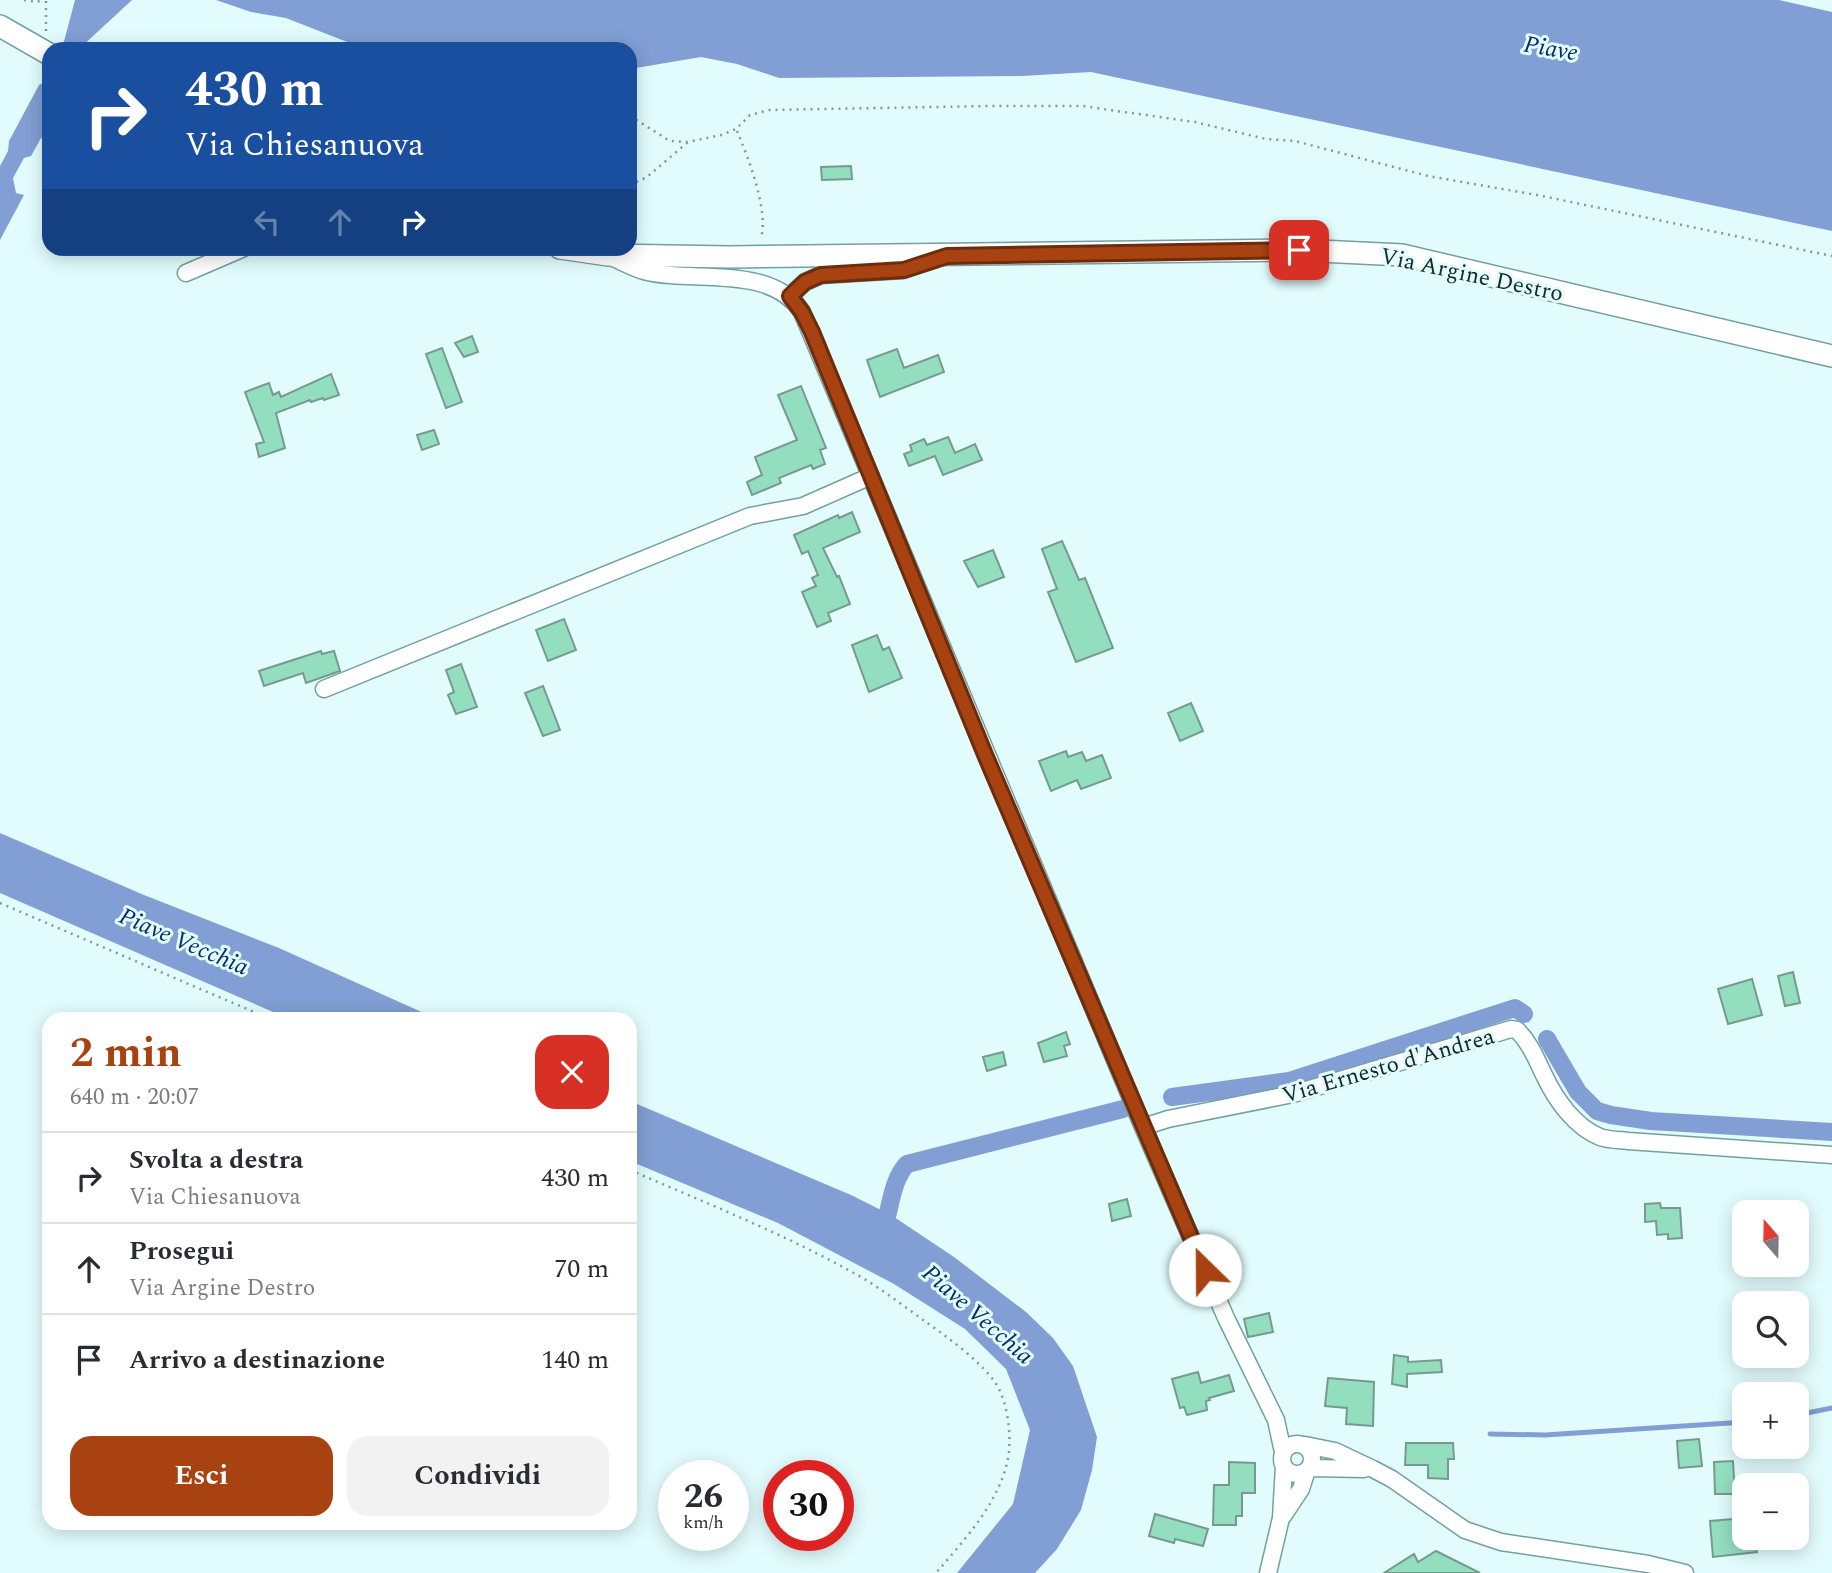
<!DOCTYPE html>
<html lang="it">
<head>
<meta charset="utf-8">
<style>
	:root { --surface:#fff; --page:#f2f2f3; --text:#2b2b33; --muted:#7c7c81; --line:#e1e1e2; --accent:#a84311 }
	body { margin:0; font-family:Spectral,serif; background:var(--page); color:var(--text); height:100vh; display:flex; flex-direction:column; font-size:26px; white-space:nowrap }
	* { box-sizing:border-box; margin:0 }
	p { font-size:23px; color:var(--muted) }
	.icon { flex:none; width:38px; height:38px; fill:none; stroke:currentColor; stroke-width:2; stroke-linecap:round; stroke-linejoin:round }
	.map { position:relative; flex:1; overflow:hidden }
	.drawer { position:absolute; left:42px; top:1012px; width:595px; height:518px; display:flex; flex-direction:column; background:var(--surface); border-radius:21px; box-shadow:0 4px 18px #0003 }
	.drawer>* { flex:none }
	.guide { position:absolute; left:42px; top:42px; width:595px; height:214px; border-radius:21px; box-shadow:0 4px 18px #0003; background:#1a4fa0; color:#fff; overflow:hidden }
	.needle { width:46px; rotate:340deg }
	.controls { position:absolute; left:1732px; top:1200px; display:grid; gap:14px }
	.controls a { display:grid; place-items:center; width:77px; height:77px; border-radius:14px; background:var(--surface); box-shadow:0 4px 18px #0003; font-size:35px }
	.speed { position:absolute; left:658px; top:1460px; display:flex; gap:14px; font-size:35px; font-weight:700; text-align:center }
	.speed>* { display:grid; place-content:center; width:91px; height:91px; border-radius:50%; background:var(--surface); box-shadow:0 4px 18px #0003; line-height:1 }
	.speed small { font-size:18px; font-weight:400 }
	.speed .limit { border:10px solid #d22; background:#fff; color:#111 }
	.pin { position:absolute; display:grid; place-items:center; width:60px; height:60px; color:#fff; margin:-30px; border-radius:14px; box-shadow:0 4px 10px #0006 }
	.me { position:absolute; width:77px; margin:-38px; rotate:337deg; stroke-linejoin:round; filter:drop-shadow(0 0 5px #0008) }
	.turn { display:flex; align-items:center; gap:24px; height:147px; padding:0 28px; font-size:32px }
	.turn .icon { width:91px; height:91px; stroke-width:2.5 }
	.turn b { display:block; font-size:49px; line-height:60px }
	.lanes { display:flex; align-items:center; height:66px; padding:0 28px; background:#0003; justify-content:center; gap:35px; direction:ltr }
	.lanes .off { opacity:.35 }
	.round { display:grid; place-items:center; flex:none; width:74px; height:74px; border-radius:21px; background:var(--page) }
	.overview { display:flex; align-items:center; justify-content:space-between; height:119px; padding:0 28px }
	h1 { font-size:42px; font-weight:700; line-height:52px; color:var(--accent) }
	.action { display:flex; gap:14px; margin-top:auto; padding:14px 28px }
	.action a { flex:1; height:80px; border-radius:21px; background:var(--accent); color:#fff; font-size:28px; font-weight:700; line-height:80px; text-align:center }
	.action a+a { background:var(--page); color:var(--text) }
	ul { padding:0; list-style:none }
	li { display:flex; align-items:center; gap:21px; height:91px; padding:0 28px; border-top:2px solid var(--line) }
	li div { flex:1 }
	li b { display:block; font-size:26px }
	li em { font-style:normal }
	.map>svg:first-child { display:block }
</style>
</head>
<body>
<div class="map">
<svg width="1832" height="1573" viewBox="0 0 1832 1573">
	<rect width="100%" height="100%" fill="#e2fcfd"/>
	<path fill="#819fd4" d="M 75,0 L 132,0 L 79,49 L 62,49 Z
		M 216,0 L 1779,0 L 1832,12 L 1832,231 L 1091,72 L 1022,76 L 779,78 L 737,64 L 701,57 L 630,69 L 630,49 L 365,49 L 286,18 L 251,12 Z
		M 49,80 L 49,125 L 43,139 L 41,138 L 31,156 L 24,158 L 13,178 L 16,193 L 24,195 L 0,240 L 0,166 L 8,151 L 9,141 L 39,85 Z
		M 0,833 L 144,895 L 279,948 L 435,1018 L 287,1018 L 0,893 Z
		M 630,1101 L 851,1195 L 891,1215 L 954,1257 L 1026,1312 L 1053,1338 L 1073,1366 L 1097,1437 L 1092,1470 L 1081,1510 L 1057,1549 L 1035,1573 L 957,1573 L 1013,1504 L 1030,1430 L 1006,1369 L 965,1329 L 894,1284 L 778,1223 L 630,1161 Z"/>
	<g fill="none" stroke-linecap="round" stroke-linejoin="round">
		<path stroke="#819fd4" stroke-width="5" d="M 1797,1415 L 1832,1408
			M 1490,1434 L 1545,1435 L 1745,1422"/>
		<path stroke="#819fd4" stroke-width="18" d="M 1547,1039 L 1578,1092 L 1597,1111 L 1611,1115 L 1651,1121 L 1832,1132
			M 1172,1097 L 1289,1081 L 1515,1008 L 1524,1014
			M 881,1235 C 891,1213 890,1182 907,1164 L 1123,1109"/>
	</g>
	<path fill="#94dec0" stroke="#769b8c" stroke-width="2" d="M 851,166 L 852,179 L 822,180 L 821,167 Z
		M 472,336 L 478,352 L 464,357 L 455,343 Z
		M 442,348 L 462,402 L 446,408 L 426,354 Z
		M 897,349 L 904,368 L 938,355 L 944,372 L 880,397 L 867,360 Z
		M 331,374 L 339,395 L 324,400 L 323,398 L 311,402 L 310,400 L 276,413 L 285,448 L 259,457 L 256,444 L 264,442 L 245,392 L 269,383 L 273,395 L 279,392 L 281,397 Z
		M 801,386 L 826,448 L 820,450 L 825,464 L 813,469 L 811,465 L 779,478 L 781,483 L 752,495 L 747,482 L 762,475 L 755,457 L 797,440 L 778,395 Z
		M 434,430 L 439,444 L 422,450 L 417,435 Z
		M 948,437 L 955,453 L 975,444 L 982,460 L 943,475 L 935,456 L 909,466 L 904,454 L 912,451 L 910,445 L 924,439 L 927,445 Z
		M 852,512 L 860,532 L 823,548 L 837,577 L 839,576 L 850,604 L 828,613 L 831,621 L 817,627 L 802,592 L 816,586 L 812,578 L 818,575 L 808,551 L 802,554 L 794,535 L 838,515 L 839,518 Z
		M 1062,541 L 1079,580 L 1085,578 L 1113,648 L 1076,662 L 1048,592 L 1057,589 L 1042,549 Z
		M 993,550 L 1004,577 L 978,587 L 964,561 Z
		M 564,619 L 576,650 L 548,661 L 536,630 Z
		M 877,635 L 883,650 L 889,647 L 902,678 L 869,692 L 852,645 Z
		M 321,651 L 322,654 L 334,651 L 340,671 L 306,683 L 303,673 L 264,686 L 259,671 Z
		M 461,664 L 477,707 L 456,714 L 448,695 L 454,692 L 446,670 Z
		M 543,686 L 560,730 L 543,736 L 525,693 Z
		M 1191,703 L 1203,731 L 1180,741 L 1168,713 Z
		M 1066,751 L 1068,757 L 1082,752 L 1086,761 L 1102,755 L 1111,778 L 1081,789 L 1077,780 L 1051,791 L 1039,761 Z
		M 1793,972 L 1800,1003 L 1785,1006 L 1778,976 Z
		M 1752,979 L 1762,1015 L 1728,1024 L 1718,989 Z
		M 1066,1032 L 1070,1044 L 1064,1046 L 1067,1056 L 1044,1062 L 1038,1043 Z
		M 1003,1052 L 1006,1065 L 987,1071 L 983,1057 Z
		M 1127,1199 L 1131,1216 L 1112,1221 L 1109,1204 Z
		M 1660,1203 L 1661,1208 L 1680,1208 L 1682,1238 L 1668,1239 L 1668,1234 L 1657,1235 L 1656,1221 L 1645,1222 L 1645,1204 Z
		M 1269,1313 L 1273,1332 L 1248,1337 L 1244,1319 Z
		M 1394,1355 L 1408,1357 L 1408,1362 L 1441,1360 L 1442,1372 L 1407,1374 L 1407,1387 L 1392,1384 Z
		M 1198,1372 L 1201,1383 L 1229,1375 L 1234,1391 L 1209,1398 L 1210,1400 L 1206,1401 L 1207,1410 L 1187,1415 L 1184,1407 L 1180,1408 L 1172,1379 Z
		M 1328,1378 L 1374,1382 L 1373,1426 L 1346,1424 L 1347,1408 L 1325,1406 Z
		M 1699,1439 L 1702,1466 L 1679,1468 L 1677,1441 Z
		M 1406,1443 L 1453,1443 L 1454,1459 L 1448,1459 L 1448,1479 L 1428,1478 L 1428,1465 L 1405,1465 Z
		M 1733,1461 L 1735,1494 L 1715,1494 L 1714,1462 Z
		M 1229,1462 L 1255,1463 L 1255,1493 L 1242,1493 L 1242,1516 L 1236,1516 L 1236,1525 L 1213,1525 L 1214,1485 L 1229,1485 Z
		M 1155,1514 L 1208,1529 L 1203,1546 L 1175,1539 L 1174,1543 L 1149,1536 Z
		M 1745,1518 L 1745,1538 L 1755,1538 L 1757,1552 L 1713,1557 L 1710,1521 Z
		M 1436,1551 L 1480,1573 L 1384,1573 L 1414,1554 L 1418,1562 Z"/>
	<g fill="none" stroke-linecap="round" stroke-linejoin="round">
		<defs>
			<path id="street" d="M 613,258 C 623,262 633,268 644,271 C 693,284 770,263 802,312 L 1143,1127 L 1226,1318 L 1276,1420 L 1283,1452
				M 186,273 L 244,248
				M 790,296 L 805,282 L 821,275 L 903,270 L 936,259
				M 324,689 L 750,516 L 803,506 L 871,476
				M 1143,1127 L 1168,1119 L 1293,1094 L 1511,1029 L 1517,1030 C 1531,1044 1536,1059 1545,1077 C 1556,1100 1575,1127 1600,1137 C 1608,1140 1619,1140 1628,1141 L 1832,1155
				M1282 1459a15 15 0 1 1 30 0a15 15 0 1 1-30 0Z
				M 1305,1445 L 1335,1451 L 1373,1469 L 1392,1479 L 1465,1530 L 1501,1542 L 1648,1564 L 1685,1573
				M 1310,1468 L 1364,1469
				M 1283,1516 L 1301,1489 L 1307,1470
				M 1268,1573 L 1281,1518 L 1284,1466"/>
			<path id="secondary" d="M 0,26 L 49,54
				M 560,248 L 608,255 L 730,257 L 1299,250 L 1402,255 L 1832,356"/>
		</defs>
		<use href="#street" stroke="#749fa0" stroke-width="19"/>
		<use href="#secondary" stroke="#749fa0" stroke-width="24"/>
		<path stroke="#829899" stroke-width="2.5" stroke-dasharray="2 5" stroke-linecap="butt" d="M 24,0 L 37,2 L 42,0
			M 46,31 L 46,0
			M 630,116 L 670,141 L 688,142 L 721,135 L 736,129 L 750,115 L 769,110 L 988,106 L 1083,106 L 1117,111 L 1195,122 L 1266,139 L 1295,141 L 1428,176 L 1537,195 L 1832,256
			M 737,131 C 748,157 769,211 761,238
			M 630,185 L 647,177 L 688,142
			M 0,903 L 268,1018
			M 630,1170 C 708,1204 787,1235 861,1277 C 883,1290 905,1307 926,1322 C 947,1337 979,1360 994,1381 C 1007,1398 1011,1431 1009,1452 C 1003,1499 965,1539 936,1573"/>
		<use href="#street" stroke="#fff" stroke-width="16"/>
		<use href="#secondary" stroke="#fff" stroke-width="21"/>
	</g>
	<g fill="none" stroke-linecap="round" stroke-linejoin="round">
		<defs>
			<path id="route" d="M 1205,1270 L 986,757 L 812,332 L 802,312 L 790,296 L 805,282 L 821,275 L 904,270 L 947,256 L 1299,250"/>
		</defs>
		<use href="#route" stroke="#6d2c0b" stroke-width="18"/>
		<use href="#route" stroke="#a84311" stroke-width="12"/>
	</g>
	<g text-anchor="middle" stroke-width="6" stroke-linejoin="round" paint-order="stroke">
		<g font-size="23" fill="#172828" stroke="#e2fcfd">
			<text transform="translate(1472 274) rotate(12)" y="8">Via Argine Destro</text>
			<text transform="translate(1388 1065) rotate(-16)" y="8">Via Ernesto d'Andrea</text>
		</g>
		<g font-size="24" font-style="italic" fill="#082b68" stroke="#e2fcfd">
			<text transform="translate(1551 48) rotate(10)" y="8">Piave</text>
			<text transform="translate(184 941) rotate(23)" y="8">Piave Vecchia</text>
			<text transform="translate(978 1314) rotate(41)" y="8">Piave Vecchia</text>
		</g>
	</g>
</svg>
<div class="controls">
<a><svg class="needle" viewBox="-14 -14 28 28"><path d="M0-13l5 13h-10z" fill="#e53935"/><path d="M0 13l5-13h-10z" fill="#7c7c81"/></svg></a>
<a><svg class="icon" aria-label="search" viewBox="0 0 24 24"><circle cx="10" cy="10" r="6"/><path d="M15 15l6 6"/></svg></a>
<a>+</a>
<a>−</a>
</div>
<div class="speed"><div>26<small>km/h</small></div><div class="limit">30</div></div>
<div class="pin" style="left:1299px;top:250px;background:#d93025"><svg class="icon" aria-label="arrive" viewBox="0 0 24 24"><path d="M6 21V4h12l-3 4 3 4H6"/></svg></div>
<svg class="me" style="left:1205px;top:1270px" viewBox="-20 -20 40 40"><circle r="19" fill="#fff"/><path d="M0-13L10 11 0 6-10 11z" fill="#a84311"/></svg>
<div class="guide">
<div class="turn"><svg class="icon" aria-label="right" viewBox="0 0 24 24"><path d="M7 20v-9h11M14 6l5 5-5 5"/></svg><div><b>430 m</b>Via Chiesanuova</div></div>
<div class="lanes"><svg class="icon off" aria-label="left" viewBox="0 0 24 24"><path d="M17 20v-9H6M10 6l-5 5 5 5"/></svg><svg class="icon off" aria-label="ahead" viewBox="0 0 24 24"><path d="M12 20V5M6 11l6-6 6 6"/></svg><svg class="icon" aria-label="right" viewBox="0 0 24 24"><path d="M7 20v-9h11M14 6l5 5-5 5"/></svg></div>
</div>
<section class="drawer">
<div class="overview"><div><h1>2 min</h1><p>640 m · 20:07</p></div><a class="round" style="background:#d93025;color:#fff"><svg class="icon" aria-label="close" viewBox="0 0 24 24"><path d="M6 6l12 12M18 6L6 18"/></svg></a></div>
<ul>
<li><svg class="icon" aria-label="right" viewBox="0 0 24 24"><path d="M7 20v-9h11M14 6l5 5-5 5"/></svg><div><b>Svolta a destra</b><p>Via Chiesanuova</p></div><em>430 m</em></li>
<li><svg class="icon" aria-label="ahead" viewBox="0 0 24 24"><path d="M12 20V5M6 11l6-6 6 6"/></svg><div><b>Prosegui</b><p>Via Argine Destro</p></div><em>70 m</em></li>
<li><svg class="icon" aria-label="arrive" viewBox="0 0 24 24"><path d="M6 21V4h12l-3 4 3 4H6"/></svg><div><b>Arrivo a destinazione</b></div><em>140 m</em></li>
</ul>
<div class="action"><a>Esci</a><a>Condividi</a></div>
</section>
</div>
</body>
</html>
